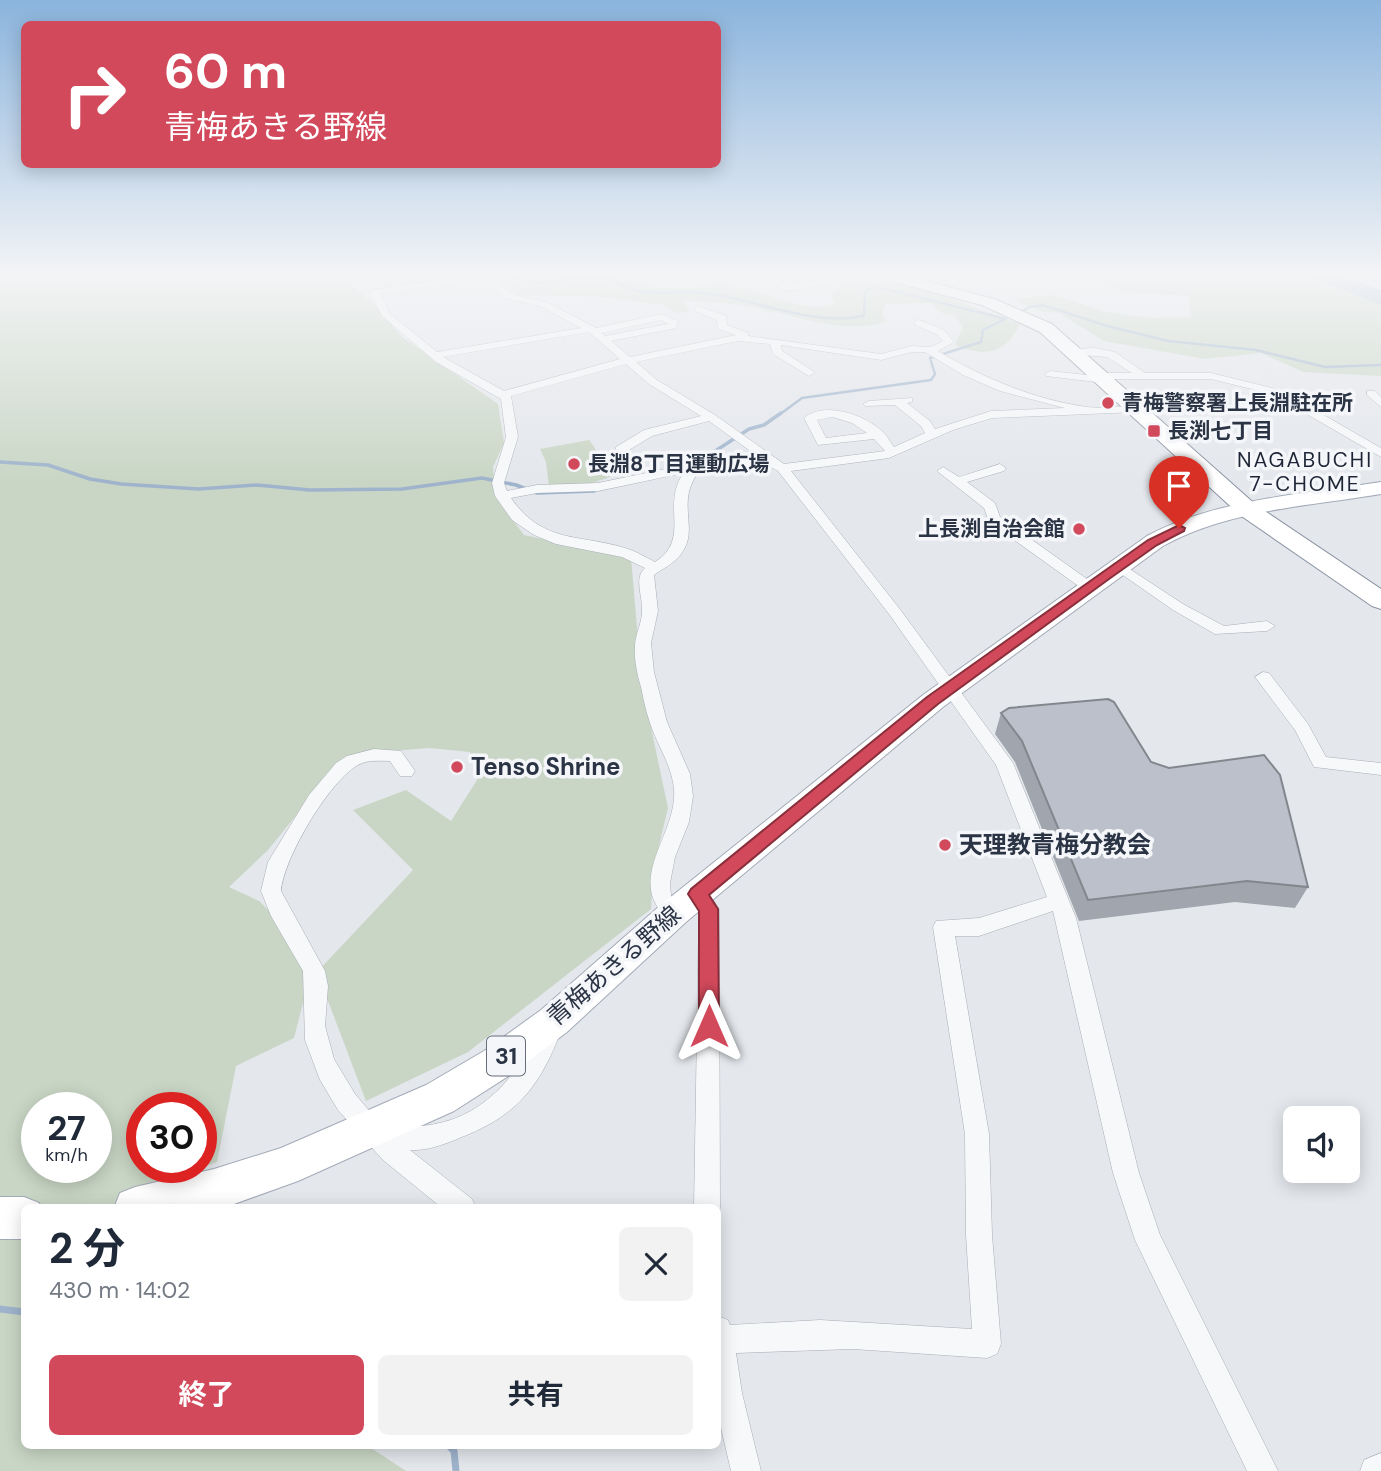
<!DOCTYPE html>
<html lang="ja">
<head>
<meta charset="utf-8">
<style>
	:root { --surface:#fff; --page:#f2f2f3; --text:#1f2937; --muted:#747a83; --accent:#d1495b }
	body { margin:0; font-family:"DM Sans","Noto Sans JP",sans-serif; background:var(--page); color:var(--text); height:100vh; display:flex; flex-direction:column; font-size:26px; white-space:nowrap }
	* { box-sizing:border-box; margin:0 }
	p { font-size:23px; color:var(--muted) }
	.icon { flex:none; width:38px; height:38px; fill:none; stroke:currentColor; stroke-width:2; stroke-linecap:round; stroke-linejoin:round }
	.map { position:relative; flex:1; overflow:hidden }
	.details { position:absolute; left:21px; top:1204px; width:700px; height:245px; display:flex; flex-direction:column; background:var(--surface); border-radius:10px; box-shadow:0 4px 18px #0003 }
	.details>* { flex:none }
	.banner { position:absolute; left:21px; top:21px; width:700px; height:147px; border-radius:10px; box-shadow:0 4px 18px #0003; background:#d1495b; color:#fff; overflow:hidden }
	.tools { position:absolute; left:1283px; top:1106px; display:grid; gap:14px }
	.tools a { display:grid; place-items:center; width:77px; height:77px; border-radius:10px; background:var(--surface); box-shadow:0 4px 18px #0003; font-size:35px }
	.speed { position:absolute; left:21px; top:1092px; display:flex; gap:14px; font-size:35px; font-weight:700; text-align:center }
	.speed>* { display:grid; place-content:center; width:91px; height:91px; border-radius:50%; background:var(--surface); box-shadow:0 4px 18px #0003; line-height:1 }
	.speed small { font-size:18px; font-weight:400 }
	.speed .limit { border:10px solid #d22; background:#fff; color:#111 }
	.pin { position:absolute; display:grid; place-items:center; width:60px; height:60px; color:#fff; margin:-72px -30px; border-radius:50% 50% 50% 0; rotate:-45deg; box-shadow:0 0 7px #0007 }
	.pin .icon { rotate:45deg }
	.me { position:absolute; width:77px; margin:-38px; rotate:0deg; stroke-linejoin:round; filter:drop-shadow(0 0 5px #0008) }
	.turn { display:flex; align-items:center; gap:24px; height:147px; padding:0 28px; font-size:32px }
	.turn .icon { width:91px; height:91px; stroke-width:2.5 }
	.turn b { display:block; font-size:49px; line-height:60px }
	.round { display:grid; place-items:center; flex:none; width:74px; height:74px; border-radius:10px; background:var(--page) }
	.head { display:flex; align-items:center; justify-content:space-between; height:119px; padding:0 28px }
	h1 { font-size:42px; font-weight:700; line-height:52px }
	.action { display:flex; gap:14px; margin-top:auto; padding:14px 28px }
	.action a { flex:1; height:80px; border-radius:10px; background:var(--accent); color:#fff; font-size:28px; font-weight:700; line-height:80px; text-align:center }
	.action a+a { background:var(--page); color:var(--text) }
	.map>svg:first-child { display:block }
</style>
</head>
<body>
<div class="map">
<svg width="1381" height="1471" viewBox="0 0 1381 1471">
	<rect width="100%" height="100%" fill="#e4e7ec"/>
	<path fill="#c9d6c5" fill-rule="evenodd" d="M 0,275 L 367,275 L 345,280 L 377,307 L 402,337 L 498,404 L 504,443 L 493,467 L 495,496 L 524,535 L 631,558 L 642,685 L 668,808 L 653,870 L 651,909 L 468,1052 L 366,1101 L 317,972 L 413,870 L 353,810 L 406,790 L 451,821 L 477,780 L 470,752 L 429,748 L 356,754 L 324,781 L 268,850 L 229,887 L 259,901 L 315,956 L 294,1038 L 236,1066 L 217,1162 L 161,1182 L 156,1207 L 24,1208 L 24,1446 L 368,1446 L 406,1471 L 0,1471 ZM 37,1108 L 96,1108 L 96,1167 L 37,1167 ZM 142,1108 L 201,1108 L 201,1167 L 142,1167 Z
		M 499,275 L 526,275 L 535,279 C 565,276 595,273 626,277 C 636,279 646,286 656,287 C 682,291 709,283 736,287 C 769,292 800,313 835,305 L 831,294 C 835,292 840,286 844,284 C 883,268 981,310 1020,324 C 1005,355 985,357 955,345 L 963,327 L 955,316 L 942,313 L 931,303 L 885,304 L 882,313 L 886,322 C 839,335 794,315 748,306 C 726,302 704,302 683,300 L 690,312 L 676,313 L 663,305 L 602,297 L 519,295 L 495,278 Z
		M 999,275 L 1306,275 L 1381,305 L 1381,376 L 1303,372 L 1261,353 L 1205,359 L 1104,341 L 1059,313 L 1043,312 L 1012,299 L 1053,295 L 1107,312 L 1151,318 L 1191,317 L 1189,296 L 1124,292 L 1103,283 Z
		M 589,440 C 599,452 602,464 610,477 L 583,486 L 549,486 L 546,462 L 540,449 Z"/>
	<path fill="#9fb4cc" d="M 1306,275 L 1337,275 L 1381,290 L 1381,305 Z"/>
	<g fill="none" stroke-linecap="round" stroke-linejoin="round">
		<path stroke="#9fb4cc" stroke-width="2.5" d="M 505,275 C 549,293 566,273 606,278 C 617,280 625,288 635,290 C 657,296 682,290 705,293 C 756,299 813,327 864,316 L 865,292 L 871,288 L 881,288 L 1006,319
			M 1020,313 L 1029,307 L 1043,305 L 1107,326 L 1168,341 L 1256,350 L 1325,367 L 1381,365
			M 779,415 L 802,398 L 931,380 L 935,374 L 930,358 L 981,342 L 983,330 L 1005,319"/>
		<path stroke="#9fb4cc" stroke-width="3.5" d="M 0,462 L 48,465 L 90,479 L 121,484 L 198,489 L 257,485 L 310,490 L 402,489 L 482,478 L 516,485 L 537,493 L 594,491
			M 666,469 L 700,461 L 749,429 L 764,425 L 781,413"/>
		<path stroke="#9fb4cc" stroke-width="7" d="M 0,1309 L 24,1312
			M 449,1446 L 454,1451 L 456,1471"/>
		<defs>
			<path id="minor" d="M 470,275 L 488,275 L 511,294 L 546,302 L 596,328 L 662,314 L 678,321 L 676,328 L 611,341 L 630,357 L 736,335 L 718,329 L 717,320 L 695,311 L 695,307 L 698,306 L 726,316 L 727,325 L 748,333 L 748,336 L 881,354 L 912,346 L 931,347 L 943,341 L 936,334 L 915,325 L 915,321 L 919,320 L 944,330 L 954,342 L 938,351 C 983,378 1036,400 1087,407 C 1103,409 1121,406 1137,406 L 1143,409 L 1137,412 L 992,418 L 953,430 L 889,458 L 791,471 L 899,608 L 1013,763 L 1076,918 L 1139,1173 L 1160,1235 L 1278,1471 L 1247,1471 L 1135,1240 L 1113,1173 L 1053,911 L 979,936 L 955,936 L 989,1134 L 992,1235 L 1001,1344 L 997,1354 L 987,1358 L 853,1349 L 736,1353 L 742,1393 L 761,1471 L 731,1471 L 718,1415 L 718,1316 L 728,1320 L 730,1325 L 820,1320 L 972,1329 L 966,1235 L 965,1134 L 933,927 L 936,921 L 979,918 L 1047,897 L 996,765 L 889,614 L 778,471 C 763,460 719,465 701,469 C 673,502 701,528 681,554 C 674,564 663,568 654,575 L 658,611 L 651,643 L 654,672 L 667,722 L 690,774 L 693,796 L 689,822 L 675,857 L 670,883 L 671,896 L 684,913 L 681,919 C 673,922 669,921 663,914 C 628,876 678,832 674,789 C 672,769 662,752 654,734 C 648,719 644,703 641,687 C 637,674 634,659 635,645 C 636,632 643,621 642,608 C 642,594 634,578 645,568 L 622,557 L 556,544 L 534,535 L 512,520 L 495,496 L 492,483 L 506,437 L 501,399 L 436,362 L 382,316 L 369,291 ZM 481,279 L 505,298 L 540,306 L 581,328 L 437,352 L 389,313 L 380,293 ZM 661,320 L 668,324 L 605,336 L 601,333 ZM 589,332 L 620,359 L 504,391 L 443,357 ZM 738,341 L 770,344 L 773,354 L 809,376 L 814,373 L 813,371 L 782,351 L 781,345 L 881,360 L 912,352 L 925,352 L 963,375 L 1000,391 L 1065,408 L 991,411 L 935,429 L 930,421 L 907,403 L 912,402 L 912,398 L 869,401 L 863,404 L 865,406 L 895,405 L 921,426 L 925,433 L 894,447 C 891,443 887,436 885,434 C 868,416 826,400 804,418 L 818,445 L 874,439 L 885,451 L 784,464 L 715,415 L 657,380 L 636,362 ZM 626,364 L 649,384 L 701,416 L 644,430 L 616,447 L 616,453 L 624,453 L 652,436 L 709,421 L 760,458 L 713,459 L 598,483 L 537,485 L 507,491 L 504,483 L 518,437 L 511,396 ZM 833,417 L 852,423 L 867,433 L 826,438 L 817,420 ZM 684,473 C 660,503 692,539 655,562 C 647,558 639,553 631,550 C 583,533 544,546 511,498 L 537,493 L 598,491 Z
				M 757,275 L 769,275 L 790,285 L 852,275 L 874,275 L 789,291 Z
				M 1074,349 L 1095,348 L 1115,352 L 1145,373 L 1211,373 L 1280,390 L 1381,448 L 1381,457 L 1272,394 L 1211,379 L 1110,379 L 1105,383 L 1046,376 L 1045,374 L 1050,371 L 1096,376 L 1101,373 L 1132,373 L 1107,357 L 1070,354 L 1069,352 Z
				M 1367,391 L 1375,391 L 1381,397 L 1381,407 L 1367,395 Z
				M 1000,464 L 1006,468 L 1004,471 L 967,482 L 995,503 L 1000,517 L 1094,584 L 1096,587 L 1094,590 L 1084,590 L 989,522 L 984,508 L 937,471 L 943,467 L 959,477 Z
				M 1119,562 L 1183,604 L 1224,626 L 1267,621 L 1275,626 L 1267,631 L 1215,634 L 1173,610 L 1114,569 L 1112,566 Z
				M 1263,672 L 1269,673 L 1308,724 L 1326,757 L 1381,763 L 1381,775 L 1314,767 L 1295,730 L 1255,677 Z
				M 374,749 L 401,751 L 415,771 L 412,776 L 400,776 L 390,761 C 381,761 371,760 362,763 C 332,775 283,859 281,891 L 325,971 L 328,986 L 325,1026 L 334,1059 L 355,1094 L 378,1121 C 392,1123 406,1127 421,1126 C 483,1121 518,1075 542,1024 L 550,1021 L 558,1024 L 561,1031 C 540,1086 518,1115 462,1137 C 445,1144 428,1151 410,1150 L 472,1199 L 476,1208 L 442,1208 L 383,1160 L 338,1110 L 320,1080 L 305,1040 L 303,971 L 271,916 L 261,891 L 268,862 L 309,795 L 336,763 L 347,756 Z
				M 698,886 L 705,888 L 719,909 L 720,1208 L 718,1214 L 718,1208 L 694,1208 L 699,911 L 688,894 L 691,888 Z
				M 1381,1453 L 1381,1471 L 1360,1471 L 1364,1460 Z"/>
			<path id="primary" d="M 1381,482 L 1381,494 C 1309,506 1227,510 1163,546 L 943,707 L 686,922 L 567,1032 L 510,1075 L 454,1111 L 298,1181 L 223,1208 L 114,1208 L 120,1193 L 135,1187 L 214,1169 L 281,1148 L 426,1085 L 484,1051 L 541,1010 L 662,904 L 923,695 L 1147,536 C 1216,499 1304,494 1381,482 Z
				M 0,1197 L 24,1197 L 39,1203 L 41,1208 L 24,1208 L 24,1239 L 0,1239 Z"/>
			<path id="trunk" d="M 876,275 L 903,275 L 994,299 L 1052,324 L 1256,505 L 1381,589 L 1381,609 L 1372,606 L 1240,515 L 1040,332 L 982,305 L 879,278 Z"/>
		</defs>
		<use href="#minor" stroke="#a9aeb7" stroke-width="1"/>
		<use href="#primary" stroke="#a3abb8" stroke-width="2"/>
		<use href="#trunk" stroke="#8b94a3" stroke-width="2"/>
		<use href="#minor" fill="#f7f8fa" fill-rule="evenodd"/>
		<use href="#primary" fill="#fff" fill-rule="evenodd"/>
		<use href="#trunk" fill="#fff" fill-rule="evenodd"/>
	</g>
	<path fill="#a1a5ae" d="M 1001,713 L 1151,762 L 1308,887 L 1295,908 L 1235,902 L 1079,921 L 1015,762 L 995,734 Z"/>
	<path fill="#bbc0ca" stroke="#83868d" stroke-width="2" d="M 1108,699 L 1114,702 L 1151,762 L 1169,768 L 1264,755 L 1280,775 L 1308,887 L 1247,881 L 1088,900 L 1022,741 L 1001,713 L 1009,708 Z"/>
	<linearGradient id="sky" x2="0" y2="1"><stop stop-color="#8bb4dd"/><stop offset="0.57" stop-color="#f3f4f6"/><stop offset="1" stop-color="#f3f4f6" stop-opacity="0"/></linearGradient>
	<rect width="1381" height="481" fill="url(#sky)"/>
	<path fill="#d1495b" stroke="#882f3b" stroke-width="2" d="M 1179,525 L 1185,528 L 1184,531 L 1157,545 L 1109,579 L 938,704 L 709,895 L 718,909 L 719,1026 L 716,1033 L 709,1035 L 702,1033 L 699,1026 L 699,911 L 688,894 L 691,889 L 927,697 L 1148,540 Z"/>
	<g fill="#d1495b" stroke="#f4f6f9" stroke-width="2.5">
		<circle cx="1108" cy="403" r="7"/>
		<rect x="1147" y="424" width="14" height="14" rx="3.5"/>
		<circle cx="574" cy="464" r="7"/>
		<circle cx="1079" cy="529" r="7"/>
		<circle cx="457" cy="767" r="7"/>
		<circle cx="945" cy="845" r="7"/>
	</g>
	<g text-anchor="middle" stroke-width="7" stroke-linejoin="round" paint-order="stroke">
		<g font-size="21" font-weight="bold" fill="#2b3445" stroke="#f4f6f9" text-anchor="start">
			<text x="1122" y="410">青梅警察署上長淵駐在所</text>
			<text x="1168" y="438">長渕七丁目</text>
			<text x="588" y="471">長淵8丁目運動広場</text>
			<text x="1065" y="536" text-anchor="end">上長渕自治会館</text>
		</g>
		<g font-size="21" letter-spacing="2" fill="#1d2536" stroke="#f4f6f9">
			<text x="1305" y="467">NAGABUCHI<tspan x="1305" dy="24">7-CHOME</tspan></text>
		</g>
		<rect fill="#f4f6f9" stroke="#676e7b" stroke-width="2" x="487" y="1036.5" width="38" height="39" rx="5"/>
		<g font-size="23" font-weight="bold" fill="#2b3445">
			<text x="506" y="1064">31</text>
		</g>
		<g font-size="24" font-weight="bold" fill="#2b3445" stroke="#f4f6f9" text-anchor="start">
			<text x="471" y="775">Tenso Shrine</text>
			<text x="959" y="853">天理教青梅分教会</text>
		</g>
		<g font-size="24" fill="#2b3445" stroke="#f4f6f9">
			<text transform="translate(614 966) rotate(-41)" y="8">青梅あきる野線</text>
		</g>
	</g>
</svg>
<div class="tools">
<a><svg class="icon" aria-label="sound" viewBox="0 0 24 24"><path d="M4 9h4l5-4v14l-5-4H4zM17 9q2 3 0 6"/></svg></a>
</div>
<div class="speed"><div>27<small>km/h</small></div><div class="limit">30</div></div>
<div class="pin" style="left:1179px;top:528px;background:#d93025"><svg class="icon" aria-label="arrive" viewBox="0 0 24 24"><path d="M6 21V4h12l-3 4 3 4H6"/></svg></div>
<svg class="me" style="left:709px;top:1026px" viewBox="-20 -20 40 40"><path d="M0-17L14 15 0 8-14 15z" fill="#d1495b" stroke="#fff" stroke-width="4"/></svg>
<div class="banner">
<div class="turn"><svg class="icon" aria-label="right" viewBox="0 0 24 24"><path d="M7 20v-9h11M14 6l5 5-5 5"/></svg><div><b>60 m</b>青梅あきる野線</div></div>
</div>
<section class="details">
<div class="head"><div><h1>2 分</h1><p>430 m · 14:02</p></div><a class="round"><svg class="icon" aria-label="close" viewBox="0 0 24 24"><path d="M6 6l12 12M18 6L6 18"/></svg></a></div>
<div class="action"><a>終了</a><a>共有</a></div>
</section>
</div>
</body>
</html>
